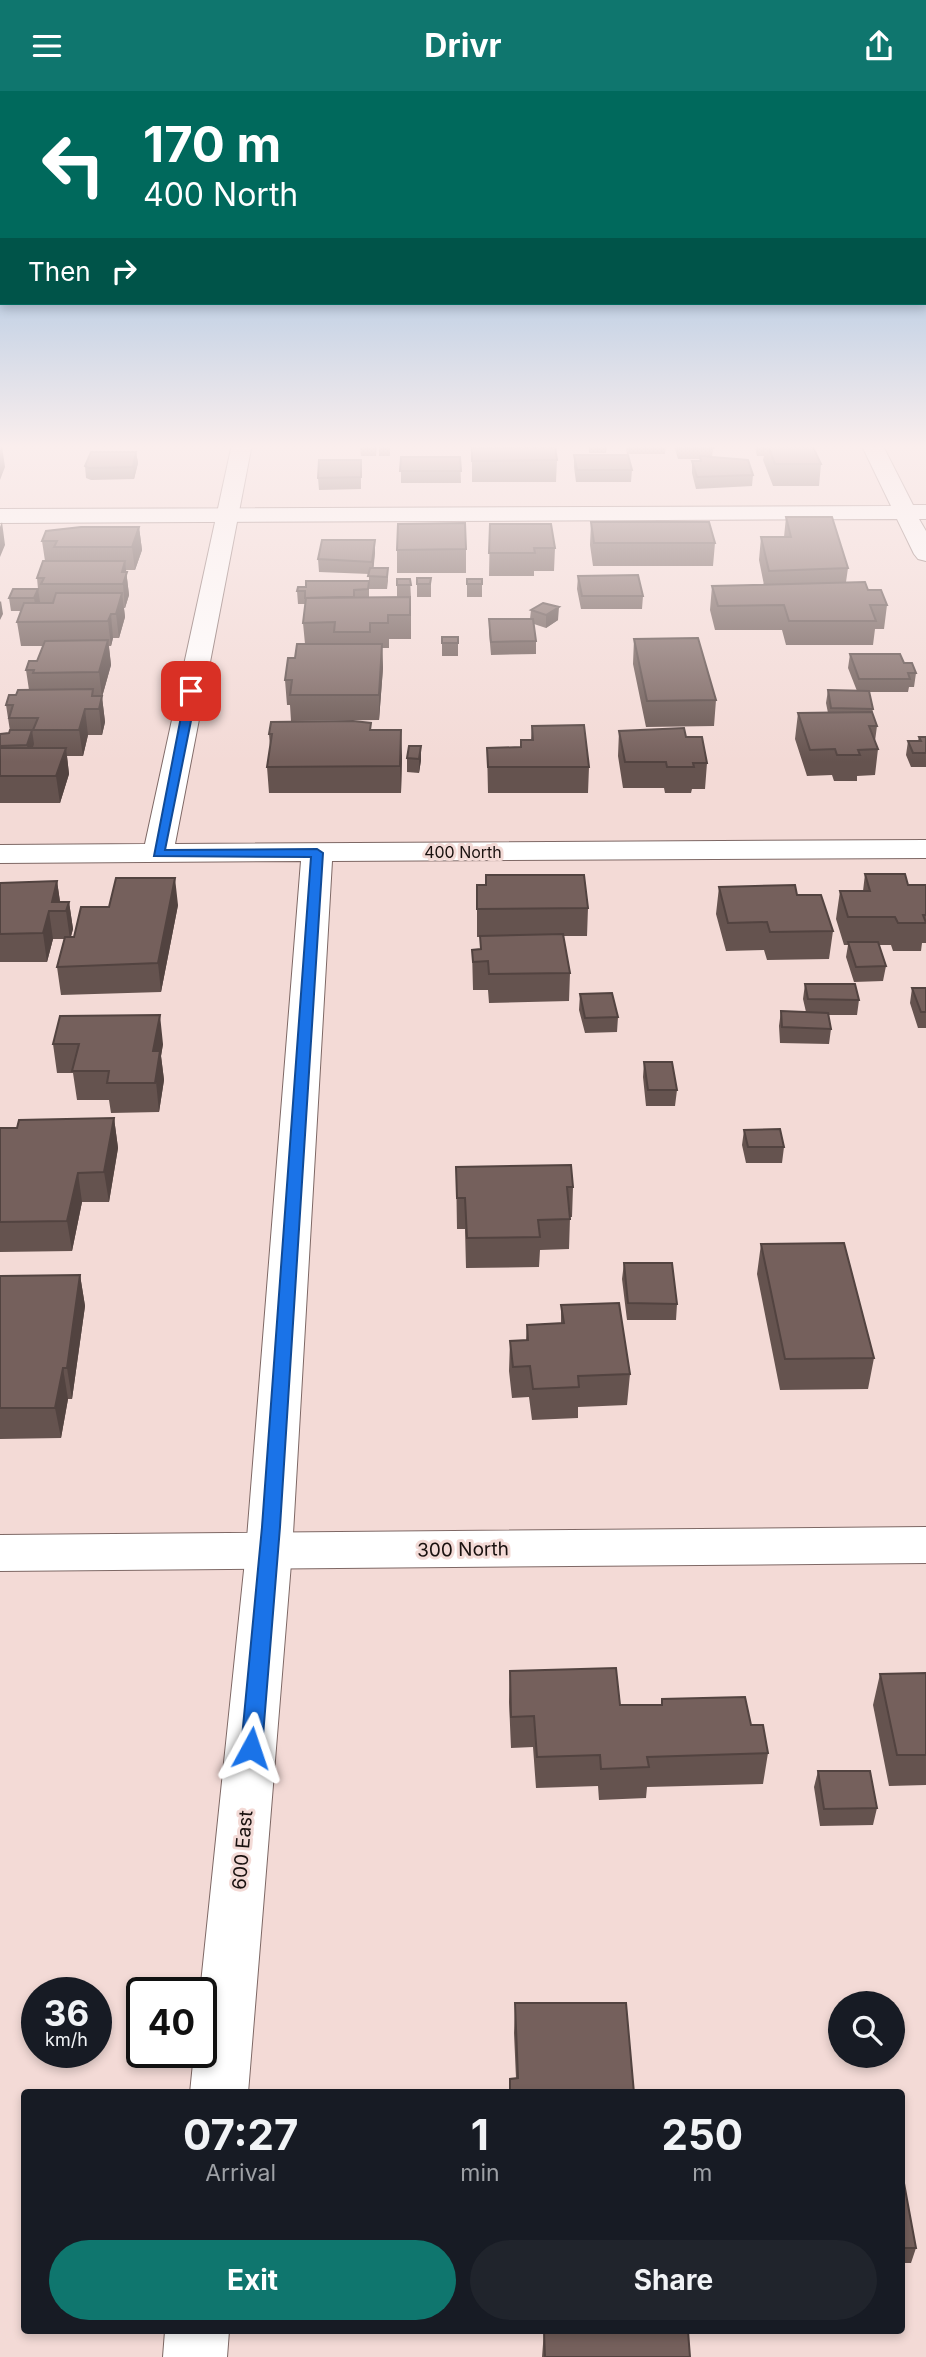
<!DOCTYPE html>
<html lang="en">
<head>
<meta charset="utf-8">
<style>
	:root { --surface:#171b24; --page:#20242c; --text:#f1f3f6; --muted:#9ea1a6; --accent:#0f766e }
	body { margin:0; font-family:Inter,sans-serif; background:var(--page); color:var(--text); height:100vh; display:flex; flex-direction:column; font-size:26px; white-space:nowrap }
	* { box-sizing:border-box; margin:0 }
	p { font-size:23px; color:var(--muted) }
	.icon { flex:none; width:38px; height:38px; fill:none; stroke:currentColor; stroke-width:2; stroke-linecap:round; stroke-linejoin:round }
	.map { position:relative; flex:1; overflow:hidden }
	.side { position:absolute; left:21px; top:1998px; width:884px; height:245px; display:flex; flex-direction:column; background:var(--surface); border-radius:7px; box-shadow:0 4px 10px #0003 }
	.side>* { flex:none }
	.hud { position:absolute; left:0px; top:0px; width:928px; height:214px; box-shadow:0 4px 10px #0003; background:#00695c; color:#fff; overflow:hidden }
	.tools { position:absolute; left:828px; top:1900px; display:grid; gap:14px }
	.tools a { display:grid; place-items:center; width:77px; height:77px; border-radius:50%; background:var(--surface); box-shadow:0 4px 10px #0003; font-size:35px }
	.speed { position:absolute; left:21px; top:1886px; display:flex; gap:14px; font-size:35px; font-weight:700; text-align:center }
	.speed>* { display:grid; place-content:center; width:91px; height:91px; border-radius:50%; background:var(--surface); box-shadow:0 4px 10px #0003; line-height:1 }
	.speed small { font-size:18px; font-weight:400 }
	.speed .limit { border:4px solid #111; border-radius:10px; background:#fff; color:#111 }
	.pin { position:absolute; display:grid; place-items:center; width:60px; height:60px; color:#fff; margin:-30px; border-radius:14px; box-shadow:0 4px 10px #0006 }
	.me { position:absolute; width:77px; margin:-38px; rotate:5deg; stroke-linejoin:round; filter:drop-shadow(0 0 5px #0008) }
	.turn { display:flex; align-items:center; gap:24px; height:147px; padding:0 28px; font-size:32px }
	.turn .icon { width:91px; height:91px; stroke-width:2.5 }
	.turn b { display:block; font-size:49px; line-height:60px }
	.then { display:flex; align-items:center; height:66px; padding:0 28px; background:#0003; gap:14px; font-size:26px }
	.eta { display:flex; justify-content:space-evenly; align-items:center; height:119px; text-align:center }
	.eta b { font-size:42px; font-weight:700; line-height:49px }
	.primary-button { display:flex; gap:14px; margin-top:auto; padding:14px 28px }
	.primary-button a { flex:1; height:80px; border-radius:42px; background:var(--accent); color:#fff; font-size:28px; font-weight:700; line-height:80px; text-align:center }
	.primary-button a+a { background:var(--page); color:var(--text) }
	header { display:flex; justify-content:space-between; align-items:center; height:91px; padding:0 28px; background:var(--accent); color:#fff; font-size:32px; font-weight:700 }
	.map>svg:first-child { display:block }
</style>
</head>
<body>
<header><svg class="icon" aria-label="menu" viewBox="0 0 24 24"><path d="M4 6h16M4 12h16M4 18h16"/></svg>Drivr<svg class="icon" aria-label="share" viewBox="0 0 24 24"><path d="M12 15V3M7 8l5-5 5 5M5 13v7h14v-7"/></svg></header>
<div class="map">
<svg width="926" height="2266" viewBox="0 0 926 2266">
	<rect width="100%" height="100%" fill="#f3dad6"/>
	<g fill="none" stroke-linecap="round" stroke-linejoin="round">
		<defs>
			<path id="street" d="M 861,353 L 882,353 L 913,414 L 926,414 L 926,428 L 919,428 L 926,440 L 926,470 L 918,468 L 914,463 L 897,428 L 0,432 L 0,418 L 891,415 Z
				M 926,1436 L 926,1472 L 0,1480 L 0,1444 Z"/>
			<path id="secondary" d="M 232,353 L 252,353 L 175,753 L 926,749 L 926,767 L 332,770 L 292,1460 L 248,2002 L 190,2002 L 194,1962 L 201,1962 L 200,1902 L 246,1460 L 301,770 L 0,772 L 0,754 L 145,753 Z
				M 165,2240 L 229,2240 L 227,2266 L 163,2266 Z"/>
		</defs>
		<use href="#street" stroke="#7e6865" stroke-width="2"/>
		<use href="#secondary" stroke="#7e6865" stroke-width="2"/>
		<use href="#street" fill="#fff" fill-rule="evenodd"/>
		<use href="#secondary" fill="#fff" fill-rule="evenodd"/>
	</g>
	<path fill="#65534f" d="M 360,354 L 377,354 L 376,365 L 361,365 Z
		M 379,354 L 390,354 L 390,365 L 379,365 Z
		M 589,354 L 607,354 L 606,362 L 589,362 Z
		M 625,354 L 666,354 L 665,363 L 627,363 Z
		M 675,354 L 711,354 L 713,357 L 712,366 L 753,384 L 752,395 L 696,398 L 692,382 L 692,370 L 699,370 L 700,368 L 678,368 L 675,358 Z
		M 755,354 L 812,354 L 821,373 L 819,395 L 773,395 L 763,369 L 764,365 L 757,365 L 755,357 Z
		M 472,357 L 557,369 L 556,391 L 472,391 Z
		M 136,361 L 138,372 L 134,388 L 91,389 L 86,387 L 85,375 Z
		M 574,364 L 632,379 L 631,391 L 576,391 L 574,376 Z
		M 401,366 L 460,366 L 461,392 L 401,392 Z
		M 361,369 L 361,398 L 319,399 L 318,387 Z
		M 786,426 L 848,477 L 846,491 L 868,499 L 887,514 L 884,538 L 875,538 L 873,554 L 786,554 L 782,539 L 715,539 L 710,519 L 712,495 L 764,494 L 759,469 L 761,446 L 784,446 Z
		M 591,431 L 715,452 L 713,475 L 593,475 L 590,454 Z
		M 490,433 L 555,457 L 554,480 L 534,480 L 534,485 L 489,485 Z
		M 139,436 L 142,459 L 135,479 L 126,479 L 129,504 L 125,517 L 124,517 L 125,526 L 119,547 L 113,547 L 111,555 L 109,555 L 111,574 L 102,606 L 105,631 L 102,644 L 88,644 L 83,665 L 67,665 L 69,683 L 60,712 L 0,712 L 0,643 L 9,642 L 10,640 L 6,614 L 16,604 L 29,599 L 26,579 L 37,570 L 43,555 L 21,555 L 17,531 L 21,520 L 11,520 L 9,507 L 38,498 L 37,487 L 45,470 L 42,450 Z
		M 375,449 L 375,461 L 373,477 L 388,477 L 388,490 L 387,498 L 369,498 L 369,506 L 397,506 L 397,488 L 410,488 L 411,507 L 411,548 L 389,548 L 389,557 L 382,557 L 383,577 L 379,629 L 291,630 L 290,614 L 287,614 L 285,589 L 295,567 L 305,553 L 303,532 L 305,513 L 298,513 L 297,500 L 306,496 L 369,490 L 369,483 L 319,481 L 318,468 Z
		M 466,458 L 466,482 L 397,482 L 397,459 Z
		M 578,485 L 643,505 L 642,518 L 581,518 L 577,498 Z
		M 417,487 L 431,487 L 431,506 L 417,506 Z
		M 467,488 L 482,488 L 482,506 L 467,506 Z
		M 543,512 L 558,529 L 546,537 L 534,533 L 536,550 L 536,563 L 491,564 L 489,541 L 489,528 L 530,528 L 531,519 Z
		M 442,546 L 458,546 L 458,565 L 442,565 Z
		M 634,548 L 716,609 L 714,635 L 646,636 L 633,573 Z
		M 850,563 L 904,572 L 916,582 L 914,596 L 909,596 L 908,601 L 869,601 L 873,618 L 872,622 L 877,635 L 875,650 L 878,658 L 875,684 L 857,685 L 857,690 L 834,690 L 832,684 L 807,685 L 795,648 L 798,622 L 828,622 L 826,612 L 828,599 L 857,600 L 848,577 Z
		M 532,635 L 589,676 L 588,702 L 488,702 L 487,657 L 521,656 L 521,649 L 531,649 Z
		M 371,639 L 402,665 L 401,702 L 269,702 L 267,676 L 270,656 L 269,643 Z
		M 619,640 L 686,646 L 707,672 L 705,698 L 692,698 L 691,702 L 665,702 L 664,697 L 623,697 L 618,665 Z
		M 919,646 L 926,646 L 926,676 L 911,676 L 906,664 L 908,650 L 918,650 Z
		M 409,655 L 421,669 L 419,682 L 407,681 L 407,667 Z
		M 865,783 L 908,794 L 926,794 L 926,852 L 922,852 L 921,860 L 893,860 L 891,854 L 879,854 L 886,875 L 883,890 L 854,891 L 846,866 L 848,854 L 844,854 L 836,828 L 840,800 L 863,800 Z
		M 486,784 L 588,817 L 587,845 L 563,845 L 570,882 L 569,910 L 489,912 L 488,899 L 473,899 L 472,859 L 480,858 L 480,846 L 477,846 L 477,794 L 486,794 Z
		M 57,790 L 60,811 L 69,811 L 73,838 L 71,846 L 178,814 L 161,901 L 61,904 L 57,876 L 64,848 L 53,848 L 47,871 L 0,871 L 0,792 Z
		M 719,796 L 833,840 L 829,868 L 767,869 L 764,859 L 726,860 L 716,823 Z
		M 805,893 L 859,909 L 857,924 L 828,924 L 831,938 L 829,953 L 780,952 L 779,935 L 781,920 L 806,921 L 803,908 Z
		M 912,897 L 926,897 L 926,937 L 918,937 L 910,912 Z
		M 580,903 L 618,926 L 617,941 L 585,942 L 579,919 Z
		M 53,953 L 163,953 L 161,965 L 164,989 L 159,1021 L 111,1022 L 109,1009 L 77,1009 L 73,982 L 57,982 Z
		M 644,971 L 677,999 L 675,1015 L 646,1015 L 643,986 Z
		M 114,1027 L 118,1057 L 109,1111 L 82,1111 L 72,1160 L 0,1161 L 0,1037 L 17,1037 Z
		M 744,1039 L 784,1056 L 782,1072 L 746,1072 L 742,1054 Z
		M 456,1076 L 573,1096 L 572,1126 L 570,1126 L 569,1158 L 540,1159 L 539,1176 L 466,1177 L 465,1138 L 457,1138 Z
		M 761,1153 L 874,1267 L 868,1298 L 780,1299 L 757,1183 Z
		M 624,1172 L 677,1213 L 676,1229 L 627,1229 L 622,1188 Z
		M 80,1184 L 85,1215 L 72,1308 L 68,1308 L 61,1347 L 0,1348 L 0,1185 Z
		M 561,1214 L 630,1283 L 627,1314 L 578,1316 L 578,1327 L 532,1329 L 529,1306 L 512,1307 L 509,1280 L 510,1250 L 526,1249 L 527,1234 L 561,1232 Z
		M 510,1580 L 620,1614 L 661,1614 L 662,1608 L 751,1634 L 768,1662 L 763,1693 L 647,1696 L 646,1707 L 599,1709 L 598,1695 L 536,1697 L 533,1656 L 511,1657 L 509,1611 Z
		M 926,1582 L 926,1694 L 889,1695 L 873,1614 L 880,1583 Z
		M 818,1680 L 877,1717 L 873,1734 L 820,1735 L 814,1696 Z
		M 515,1912 L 634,2002 L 509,2002 L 510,1988 L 516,1987 L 514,1942 Z
		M 901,2076 L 916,2157 L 911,2172 L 901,2172 Z
		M 544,2240 L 690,2266 L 542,2266 Z"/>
	<path fill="#524340" d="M 2,355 L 5,376 L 0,389 L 0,359 Z
		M 136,361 L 138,372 L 134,388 L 133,376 Z
		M 2,431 L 5,454 L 0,466 L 0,436 Z
		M 139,436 L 142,459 L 135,479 L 132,456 Z
		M 375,449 L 375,461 L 373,484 L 372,471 Z
		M 125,470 L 129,504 L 125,517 L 122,481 Z
		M 38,498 L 40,511 L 36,520 L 34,507 Z
		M 122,502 L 125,526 L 119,547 L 116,523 Z
		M 1,510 L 3,523 L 0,529 L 0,511 Z
		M 559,516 L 558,529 L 546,537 L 546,524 Z
		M 111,523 L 113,547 L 111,555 L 108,530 Z
		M 108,549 L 111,574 L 102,606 L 105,631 L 102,644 L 99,618 L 102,606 L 99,581 Z
		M 382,553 L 383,577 L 379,629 L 379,604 Z
		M 85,618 L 88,644 L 83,665 L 79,639 Z
		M 32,639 L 34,653 L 29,668 L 27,654 Z
		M 401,639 L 402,665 L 401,702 L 400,675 Z
		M 421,655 L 421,669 L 419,682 L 419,668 Z
		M 66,657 L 69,683 L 60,712 L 56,685 Z
		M 175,787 L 178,814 L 161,901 L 158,872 Z
		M 57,790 L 61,817 L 52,811 Z
		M 69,811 L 73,838 L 70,848 L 66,820 Z
		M 49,820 L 53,848 L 47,871 L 43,842 Z
		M 160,924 L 163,953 L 161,965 L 164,989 L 159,1021 L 153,960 Z
		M 114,1027 L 118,1057 L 109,1111 L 104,1081 Z
		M 78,1082 L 82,1111 L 72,1160 L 67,1130 Z
		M 80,1184 L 85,1215 L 72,1308 L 67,1277 Z
		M 63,1277 L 68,1308 L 61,1347 L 55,1317 Z"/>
	<path fill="#75605c" stroke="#524340" stroke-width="2" d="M 678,354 L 711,354 L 713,357 L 679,357 Z
		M 768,354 L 812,354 L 821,373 L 775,373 Z
		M 555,356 L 557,369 L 472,370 L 472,357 Z
		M 91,361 L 136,361 L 133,376 L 89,377 L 85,375 Z
		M 574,364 L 628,364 L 632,379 L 577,379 Z
		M 700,365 L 748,369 L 753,384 L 697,386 L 692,370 L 701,370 Z
		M 401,366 L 460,366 L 461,380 L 400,380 Z
		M 319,369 L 361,369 L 361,386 L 318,387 Z
		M 786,426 L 832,426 L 848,477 L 769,480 L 761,446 L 791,446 Z
		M 591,431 L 709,431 L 715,452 L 594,452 Z
		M 465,432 L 466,458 L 397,459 L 398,433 Z
		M 490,433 L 551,433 L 555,457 L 534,457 L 535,462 L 489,462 Z
		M 81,436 L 139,436 L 132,456 L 54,456 L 57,450 L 42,450 L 46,440 Z
		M 322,449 L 375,449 L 372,471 L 318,468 Z
		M 43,470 L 125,470 L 122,481 L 127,481 L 123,493 L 41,493 L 44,487 L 37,487 Z
		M 370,477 L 388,477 L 387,486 L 368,485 Z
		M 638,484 L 643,505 L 582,505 L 578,485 Z
		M 417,487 L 431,487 L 430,493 L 417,493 Z
		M 397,488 L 410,488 L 411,494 L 397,494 Z
		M 467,488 L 482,488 L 482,493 L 467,493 Z
		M 306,490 L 369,490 L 368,498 L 354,499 L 354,506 L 305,507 L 305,500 L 297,500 L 298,496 L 306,496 Z
		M 865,491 L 868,499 L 881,499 L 887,514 L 870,514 L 876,530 L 789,530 L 784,514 L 718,515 L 712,495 Z
		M 13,498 L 38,498 L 34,507 L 9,507 Z
		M 56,502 L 122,502 L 116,523 L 111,523 L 108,530 L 17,531 L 24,512 L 53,512 Z
		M 410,506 L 410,524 L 388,524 L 388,532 L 370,532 L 370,541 L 334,541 L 335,531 L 303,532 L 306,507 Z
		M 543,512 L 559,516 L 546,524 L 531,519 Z
		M 489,528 L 533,528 L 536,550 L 491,551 Z
		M 442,546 L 458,546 L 458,552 L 442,552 Z
		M 698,547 L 716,609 L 647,610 L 634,548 Z
		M 108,549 L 99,581 L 33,582 L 34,579 L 26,579 L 29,570 L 37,570 L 45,550 Z
		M 297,553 L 382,553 L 379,604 L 290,604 L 292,589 L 285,589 L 288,567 L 295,567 Z
		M 850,563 L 900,563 L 904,572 L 912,572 L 916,582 L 908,582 L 910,588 L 859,588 Z
		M 93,598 L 92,605 L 102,605 L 99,618 L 85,618 L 79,639 L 33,639 L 38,627 L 9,627 L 13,614 L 6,614 L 9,604 L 16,604 L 18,599 Z
		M 828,599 L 869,600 L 873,618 L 831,617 Z
		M 872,621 L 877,635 L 869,635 L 878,658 L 858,659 L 860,664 L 837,664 L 835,658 L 810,659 L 798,622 Z
		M 353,630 L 371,632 L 370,639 L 401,639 L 400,675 L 267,676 L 272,643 L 269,643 L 271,631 Z
		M 584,634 L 589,676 L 488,676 L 487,657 L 521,656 L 521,649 L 533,649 L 532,635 Z
		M 684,637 L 686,646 L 702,646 L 707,672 L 693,672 L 694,676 L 667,676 L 666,671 L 625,671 L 619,640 Z
		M 10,639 L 32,639 L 27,654 L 0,655 L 0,643 L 9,642 Z
		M 919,646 L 926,646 L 926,662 L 913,662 L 908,650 L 921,650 Z
		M 409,655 L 421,655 L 419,668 L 407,667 Z
		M 0,657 L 66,657 L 56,685 L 0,685 Z
		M 865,783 L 905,783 L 908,794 L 926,794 L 926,824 L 923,824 L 926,832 L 898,832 L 895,826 L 848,826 L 840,800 L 870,800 Z
		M 486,784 L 584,784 L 588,817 L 477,818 L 477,794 L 486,794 Z
		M 116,787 L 175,787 L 158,872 L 57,876 L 65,846 L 74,846 L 81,816 L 109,816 Z
		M 57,790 L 52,811 L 69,811 L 66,820 L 49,820 L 43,842 L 0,843 L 0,792 Z
		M 795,794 L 797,804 L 821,804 L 833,840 L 770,841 L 767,831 L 728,832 L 719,796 Z
		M 563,843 L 570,882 L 489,883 L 488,870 L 473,871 L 472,859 L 481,858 L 480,845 Z
		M 848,851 L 878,851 L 886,875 L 856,876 Z
		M 805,893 L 855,893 L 859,909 L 808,908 Z
		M 912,897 L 926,897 L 926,921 L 921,921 Z
		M 612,902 L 618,926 L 585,927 L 580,903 Z
		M 781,920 L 828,922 L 831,938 L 782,936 Z
		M 160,924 L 153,960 L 160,960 L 155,992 L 107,992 L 109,980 L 72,980 L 79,953 L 53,953 L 60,925 Z
		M 644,971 L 672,971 L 677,999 L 648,999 Z
		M 114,1027 L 104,1081 L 78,1082 L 67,1130 L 0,1131 L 0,1037 L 17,1037 L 19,1029 Z
		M 780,1038 L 784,1056 L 748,1056 L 744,1039 Z
		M 571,1074 L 573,1096 L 567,1096 L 570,1128 L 538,1129 L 540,1146 L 467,1147 L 465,1107 L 457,1107 L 456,1076 Z
		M 844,1152 L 874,1267 L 785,1268 L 761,1153 Z
		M 624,1172 L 672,1172 L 677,1213 L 628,1212 Z
		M 80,1184 L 67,1277 L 63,1277 L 55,1317 L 0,1317 L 0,1185 Z
		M 619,1212 L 630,1283 L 578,1285 L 579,1296 L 533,1298 L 530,1275 L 513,1276 L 510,1250 L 528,1249 L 527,1234 L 564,1232 L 561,1214 Z
		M 616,1577 L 620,1614 L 662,1614 L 662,1608 L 745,1606 L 751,1634 L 763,1634 L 768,1662 L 647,1666 L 649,1676 L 601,1678 L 600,1664 L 537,1666 L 534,1625 L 511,1626 L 510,1580 Z
		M 926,1582 L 926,1664 L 897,1664 L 880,1583 Z
		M 818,1680 L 870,1680 L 877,1717 L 824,1718 Z
		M 515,1912 L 626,1912 L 634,2002 L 510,2002 L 510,1988 L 518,1987 Z
		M 901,2076 L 916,2157 L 901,2157 Z
		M 544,2240 L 688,2240 L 690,2266 L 545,2266 Z"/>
	<linearGradient id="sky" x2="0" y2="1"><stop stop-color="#76aada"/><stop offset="0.53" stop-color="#faeeed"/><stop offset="1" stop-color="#faeeed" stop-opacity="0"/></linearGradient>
	<rect width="926" height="671" fill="url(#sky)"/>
	<path fill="#1a73e8" stroke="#114b97" stroke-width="2" d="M 191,597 L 197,600 L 165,759 L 317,758 L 323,762 L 280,1436 L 262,1657 L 259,1663 L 251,1666 L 244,1663 L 241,1657 L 262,1436 L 311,766 L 154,765 L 186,600 Z"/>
	<g text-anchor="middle" stroke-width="6" stroke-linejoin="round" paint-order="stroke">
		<g font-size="16" fill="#19110f" stroke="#f3dad6">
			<text x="463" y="767">400 North</text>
		</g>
		<g font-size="19" fill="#19110f" stroke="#f3dad6">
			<text transform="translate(463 1458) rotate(-1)" y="7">300 North</text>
			<text transform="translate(242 1759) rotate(-85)" y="7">600 East</text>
		</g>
	</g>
</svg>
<div class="tools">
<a><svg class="icon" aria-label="search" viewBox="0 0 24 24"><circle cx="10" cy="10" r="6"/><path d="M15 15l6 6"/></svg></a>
</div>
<div class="speed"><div>36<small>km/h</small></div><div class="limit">40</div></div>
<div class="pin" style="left:191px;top:600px;background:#d93025"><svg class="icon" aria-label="arrive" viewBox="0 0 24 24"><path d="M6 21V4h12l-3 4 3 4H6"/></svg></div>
<svg class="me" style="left:251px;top:1657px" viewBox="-20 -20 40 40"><path d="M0-17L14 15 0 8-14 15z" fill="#1a73e8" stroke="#fff" stroke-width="4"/></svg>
<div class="hud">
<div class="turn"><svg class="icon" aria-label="left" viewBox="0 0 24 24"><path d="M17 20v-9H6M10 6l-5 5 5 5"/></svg><div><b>170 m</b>400 North</div></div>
<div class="then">Then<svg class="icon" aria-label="right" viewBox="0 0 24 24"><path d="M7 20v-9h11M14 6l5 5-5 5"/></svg></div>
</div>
<section class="side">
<div class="eta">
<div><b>07:27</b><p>Arrival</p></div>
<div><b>1</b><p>min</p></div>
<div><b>250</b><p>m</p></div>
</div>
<div class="primary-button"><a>Exit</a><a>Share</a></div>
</section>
</div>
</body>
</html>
